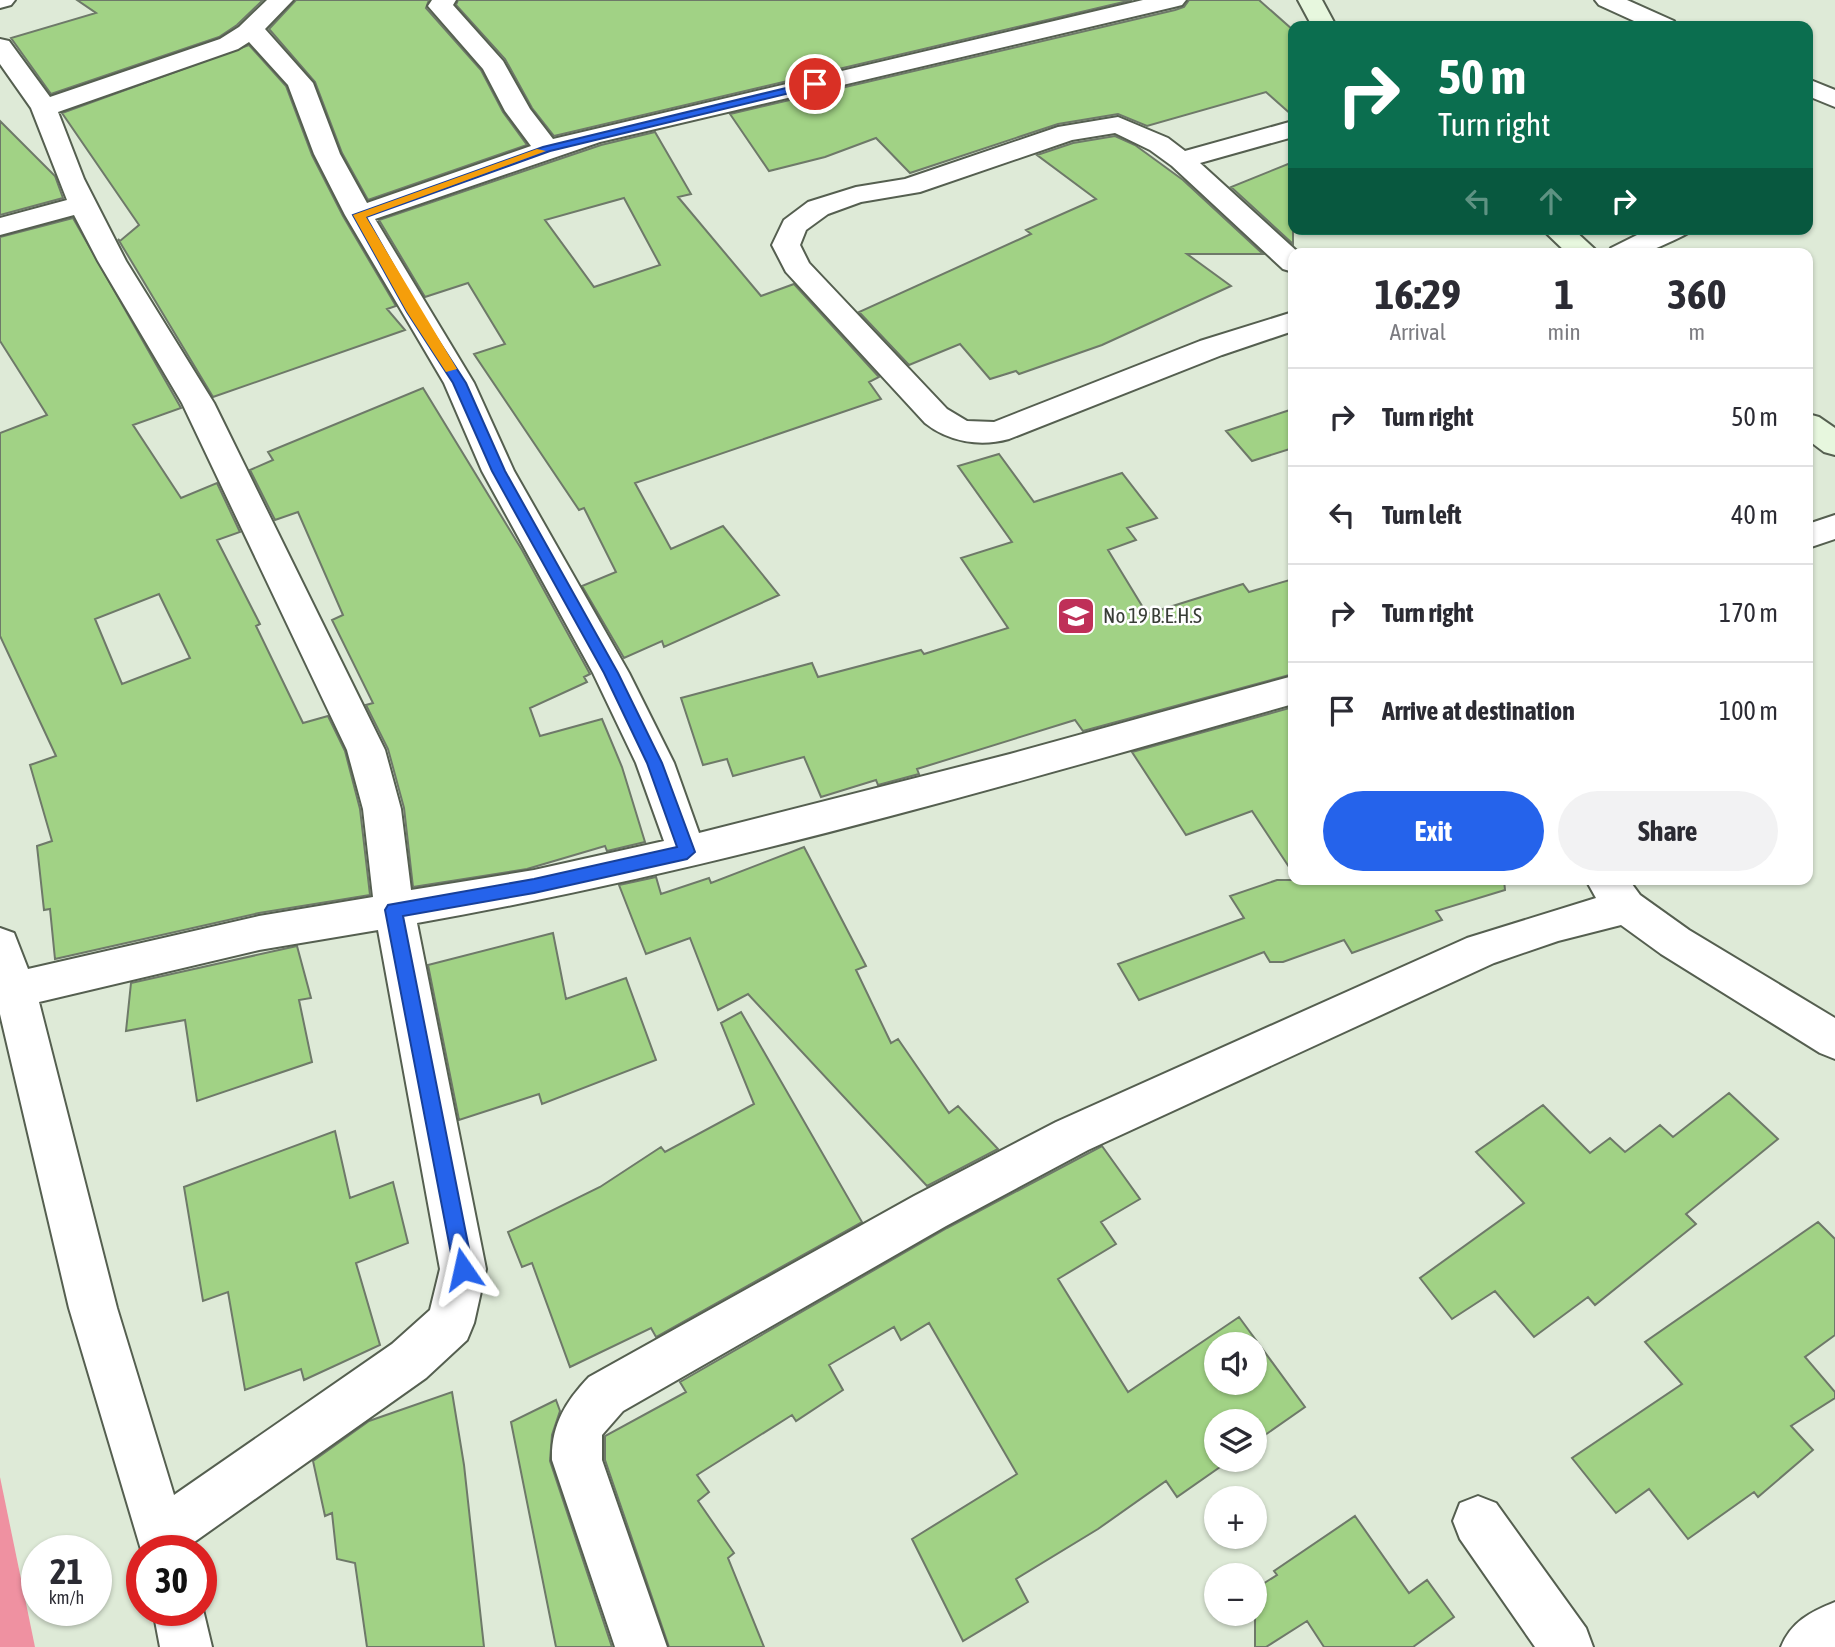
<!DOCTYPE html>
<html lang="en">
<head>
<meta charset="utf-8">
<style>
	:root { --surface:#fff; --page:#f2f2f3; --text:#2b2b33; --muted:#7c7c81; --line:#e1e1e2; --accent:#2563eb }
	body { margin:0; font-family:"Asap Condensed",sans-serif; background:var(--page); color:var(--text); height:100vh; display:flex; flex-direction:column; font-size:26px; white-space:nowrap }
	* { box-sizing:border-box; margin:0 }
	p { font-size:23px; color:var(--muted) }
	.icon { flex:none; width:38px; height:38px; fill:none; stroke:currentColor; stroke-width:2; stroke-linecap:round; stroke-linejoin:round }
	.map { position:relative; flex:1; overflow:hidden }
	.sheet { position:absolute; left:1288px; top:248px; width:525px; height:637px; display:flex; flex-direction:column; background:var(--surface); border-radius:14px; box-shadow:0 2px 5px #0004 }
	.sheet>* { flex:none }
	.guide { position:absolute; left:1288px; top:21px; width:525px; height:214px; border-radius:14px; box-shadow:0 2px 5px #0004; background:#0b6e4f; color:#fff; overflow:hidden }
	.controls { position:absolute; left:1204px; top:1332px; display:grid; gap:14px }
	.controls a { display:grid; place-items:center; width:63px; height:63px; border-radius:50%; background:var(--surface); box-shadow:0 2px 5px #0004; font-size:35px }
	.speed { position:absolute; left:21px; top:1535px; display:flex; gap:14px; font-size:35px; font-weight:700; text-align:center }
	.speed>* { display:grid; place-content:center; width:91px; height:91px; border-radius:50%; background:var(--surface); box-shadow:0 2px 5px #0004; line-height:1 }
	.speed small { font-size:18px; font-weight:400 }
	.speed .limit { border:10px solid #d22; background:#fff; color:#111 }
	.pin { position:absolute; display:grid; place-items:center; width:60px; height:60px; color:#fff; margin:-30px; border:4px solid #fff; border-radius:50%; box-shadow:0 2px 7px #0007 }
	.me { position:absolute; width:77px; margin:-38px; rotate:349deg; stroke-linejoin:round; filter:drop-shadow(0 0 5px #0008) }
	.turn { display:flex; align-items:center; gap:24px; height:147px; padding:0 35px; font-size:32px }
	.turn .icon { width:91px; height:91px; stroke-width:2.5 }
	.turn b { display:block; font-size:49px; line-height:60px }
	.lanes { display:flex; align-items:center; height:66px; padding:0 35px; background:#0003; justify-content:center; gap:35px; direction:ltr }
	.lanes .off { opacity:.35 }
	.eta { display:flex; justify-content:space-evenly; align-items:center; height:119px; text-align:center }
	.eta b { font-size:42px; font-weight:700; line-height:49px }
	.action { display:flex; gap:14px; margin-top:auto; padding:14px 35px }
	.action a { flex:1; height:80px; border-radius:42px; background:var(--accent); color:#fff; font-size:28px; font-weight:700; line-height:80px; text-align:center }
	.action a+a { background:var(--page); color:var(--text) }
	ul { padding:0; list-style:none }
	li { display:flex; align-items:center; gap:21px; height:98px; padding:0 35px; border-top:2px solid var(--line) }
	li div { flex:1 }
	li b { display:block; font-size:26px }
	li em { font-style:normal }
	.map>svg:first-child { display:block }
</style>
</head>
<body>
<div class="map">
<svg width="1835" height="1647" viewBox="0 0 1835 1647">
	<rect width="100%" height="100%" fill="#deead7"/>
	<path fill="#ef91a1" d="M 0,1477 L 35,1647 L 0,1647 Z"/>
	<path fill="#a1d285" stroke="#6e7969" stroke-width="2" fill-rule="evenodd" d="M 77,0 L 263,0 L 237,25 L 219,37 L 51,94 L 11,38 L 96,13 Z
		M 296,0 L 429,0 L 426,8 L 481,70 L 503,112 L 527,145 L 368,200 L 342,153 L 315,82 L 269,29 Z
		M 458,0 L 1132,0 L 554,136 L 532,108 L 505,59 L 456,5 Z
		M 1189,0 L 1259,0 L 1293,30 L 1293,116 L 1266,92 L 1147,126 L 1118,114 L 1058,124 L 910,173 L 876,138 L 825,157 L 769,171 L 730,114 L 1175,10 L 1184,7 Z
		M 249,45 L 286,86 L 312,155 L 343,216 L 396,306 L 387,309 L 405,330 L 213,397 L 118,239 L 120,241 L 139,225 L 62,113 Z
		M 0,121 L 55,176 L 63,198 L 0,215 Z
		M 655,132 L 691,194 L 678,197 L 761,296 L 794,284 L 879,377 L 869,382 L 881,399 L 635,483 L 671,549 L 723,526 L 779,595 L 664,647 L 662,641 L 624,658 L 582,586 L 616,572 L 584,508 L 579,510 L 474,354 L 505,344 L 468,283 L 425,297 L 379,220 L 601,145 ZM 624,198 L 660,265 L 594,287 L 545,220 Z
		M 1115,136 L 1135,145 L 1183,180 L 1263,254 L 1187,254 L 1231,286 L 1102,345 L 1019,374 L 1016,371 L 990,379 L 960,344 L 909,365 L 859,312 L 1031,234 L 1026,230 L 1096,199 L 1037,155 L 1073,143 Z
		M 1293,162 L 1293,244 L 1231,187 Z
		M 73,218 L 181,408 L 133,425 L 181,498 L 217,483 L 240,532 L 217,540 L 260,624 L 256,626 L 303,723 L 328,716 L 345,751 L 360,809 L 370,895 L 259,913 L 55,959 L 50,909 L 44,910 L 37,846 L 52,841 L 30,765 L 56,756 L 0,636 L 0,433 L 47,415 L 0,341 L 0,237 ZM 159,594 L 190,658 L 122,684 L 95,619 Z
		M 423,388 L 522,550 L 590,674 L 584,677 L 587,682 L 530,708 L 540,736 L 602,719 L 622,767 L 645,842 L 607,851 L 605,846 L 527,869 L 413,887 L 404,808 L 388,749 L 366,705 L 373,703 L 332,620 L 343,615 L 298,512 L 275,520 L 250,470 L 273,460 L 268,452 Z
		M 1293,409 L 1293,448 L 1252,461 L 1226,431 Z
		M 999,454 L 1034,502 L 1122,473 L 1157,518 L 1127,528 L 1136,540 L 1108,550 L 1147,614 L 1243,584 L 1249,592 L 1293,579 L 1293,674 L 1083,731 L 1075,720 L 917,769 L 919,774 L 878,785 L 876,780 L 821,797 L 804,757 L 733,776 L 727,759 L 703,765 L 681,698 L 812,663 L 818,677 L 921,650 L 924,654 L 1008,628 L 961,558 L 1012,542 L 958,466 Z
		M 1293,707 L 1293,873 L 1252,811 L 1186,835 L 1132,752 Z
		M 804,847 L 866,966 L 856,970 L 891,1043 L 898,1039 L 949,1113 L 958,1106 L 998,1149 L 927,1186 L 748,994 L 718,1010 L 690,938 L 646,954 L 619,885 L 656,877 L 661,894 L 709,878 L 711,883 Z
		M 1277,880 L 1504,880 L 1505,890 L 1436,911 L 1442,920 L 1352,953 L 1344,940 L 1283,962 L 1270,962 L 1264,952 L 1139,1000 L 1118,964 L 1244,918 L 1230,896 Z
		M 553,933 L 566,999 L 626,978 L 656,1060 L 542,1104 L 539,1094 L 459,1120 L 428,965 Z
		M 297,946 L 311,998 L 299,1000 L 312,1062 L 197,1101 L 185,1020 L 126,1031 L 131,983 Z
		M 741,1012 L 862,1222 L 656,1337 L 651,1328 L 570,1367 L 532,1263 L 522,1267 L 508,1232 L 600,1187 L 661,1147 L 665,1152 L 754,1104 L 721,1023 Z
		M 1729,1093 L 1778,1139 L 1686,1214 L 1696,1224 L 1595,1305 L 1588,1297 L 1534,1337 L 1495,1291 L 1452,1319 L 1420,1278 L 1524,1203 L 1476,1152 L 1543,1105 L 1590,1153 L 1610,1138 L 1625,1152 L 1660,1125 L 1673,1137 Z
		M 335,1131 L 350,1198 L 393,1182 L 408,1243 L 356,1263 L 380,1345 L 304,1380 L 301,1369 L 245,1390 L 228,1292 L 203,1301 L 184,1187 Z
		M 1102,1146 L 1140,1199 L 1101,1222 L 1116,1244 L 1058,1279 L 1128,1392 L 1239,1317 L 1305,1407 L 1255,1442 L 1255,1421 L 1216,1421 L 1216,1460 L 1230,1460 L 1177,1497 L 1166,1481 L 1098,1529 L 1016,1579 L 1028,1602 L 963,1641 L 912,1539 L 1017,1474 L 929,1323 L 901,1340 L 894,1327 L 829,1365 L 843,1390 L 796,1421 L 792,1415 L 697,1475 L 709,1492 L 698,1501 L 734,1553 L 728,1558 L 764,1647 L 669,1647 L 605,1460 L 605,1436 L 686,1392 L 680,1382 L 947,1228 ZM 1216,1344 L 1255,1344 L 1255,1382 L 1216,1382 Z
		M 1818,1222 L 1835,1239 L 1835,1335 L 1805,1357 L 1835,1392 L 1835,1398 L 1791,1426 L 1813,1450 L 1758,1497 L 1754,1492 L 1688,1539 L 1649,1489 L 1616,1513 L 1572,1458 L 1682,1384 L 1645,1342 Z
		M 452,1392 L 464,1465 L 484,1647 L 367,1647 L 355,1563 L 337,1559 L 332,1513 L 325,1516 L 313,1461 L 369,1421 Z
		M 556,1400 L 560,1411 L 552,1435 L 550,1461 L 612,1647 L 556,1647 L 511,1422 Z
		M 1355,1516 L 1409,1593 L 1427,1580 L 1454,1617 L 1413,1647 L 1324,1647 L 1307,1621 L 1266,1647 L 1255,1647 L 1255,1589 L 1277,1575 L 1274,1571 Z"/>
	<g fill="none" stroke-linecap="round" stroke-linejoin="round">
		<defs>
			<path id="street" d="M 0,0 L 15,0 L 11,5 L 0,8 Z
				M 267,0 L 293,0 L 265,29 L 313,83 L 340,154 L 367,203 L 531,146 L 505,111 L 483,69 L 428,6 L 432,0 L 456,0 L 453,5 L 503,61 L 530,109 L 553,139 L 1143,0 L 1186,0 L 1182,5 L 1174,7 L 600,142 L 375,219 L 474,383 L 514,471 L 629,673 L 674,763 L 699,833 L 1010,754 L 1293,676 L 1293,704 C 1004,786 713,871 417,923 L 486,1269 L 474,1323 L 467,1340 L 426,1378 L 190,1545 L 191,1550 L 142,1550 L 142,1553 L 69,1308 L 0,1014 L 0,928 L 14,933 L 28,969 L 259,916 L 373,897 L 363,809 L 347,750 L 182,403 L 98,261 L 74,215 L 0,235 L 0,218 L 67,200 L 31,108 L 0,64 L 0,39 L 9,41 L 50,97 L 220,39 L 239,27 ZM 249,42 L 288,85 L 314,154 L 345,215 L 444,383 L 482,471 L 593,673 L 636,763 L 664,841 L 534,870 L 411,890 L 401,809 L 385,750 L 214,403 L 126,261 L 84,179 L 58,112 L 238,49 ZM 378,930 L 440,1269 L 430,1310 L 392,1344 L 174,1495 L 117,1308 L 39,1002 L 259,950 Z
				M 1595,0 L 1627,0 L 1674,21 L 1677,26 L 1645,26 L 1599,5 Z
				M 1808,79 L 1835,90 L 1835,107 L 1808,96 Z
				M 1118,117 L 1168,138 L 1185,151 L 1293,121 L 1293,137 L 1200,163 L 1300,254 L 1293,254 L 1293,272 L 1283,269 L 1172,166 L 1150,150 L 1115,133 L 1072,140 L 920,192 L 861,202 L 828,214 L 806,230 L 800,245 L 809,263 L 947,409 L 967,421 L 994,422 L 1200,341 L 1293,312 L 1293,331 L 1222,355 L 1009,439 C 980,447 949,442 925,423 L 786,272 L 772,245 L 784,220 L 808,202 L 856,187 L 905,179 L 1058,127 Z
				M 1649,229 L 1694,229 C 1691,233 1649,252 1642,254 C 1632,256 1618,254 1607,254 L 1611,248 Z
				M 1835,515 L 1835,539 L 1808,548 L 1808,524 Z
				M 1586,880 L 1629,880 L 1640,895 L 1689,930 L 1835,1018 L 1835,1059 L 1820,1053 L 1661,954 L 1621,925 L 1558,941 L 1494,963 L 1088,1150 L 946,1226 L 623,1411 L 602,1435 L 602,1460 L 667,1647 L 615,1647 L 552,1460 C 551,1425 566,1401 589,1377 L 914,1196 L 1056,1122 L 1467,938 L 1596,898 Z
				M 1478,1496 L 1496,1503 L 1586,1628 L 1593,1647 L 1535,1647 L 1460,1539 L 1453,1521 L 1460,1503 Z
				M 201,1601 L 212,1647 L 160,1647 L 153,1610 L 201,1610 Z
				M 1835,1602 L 1835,1647 L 1781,1647 C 1791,1622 1810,1612 1835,1602 Z"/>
			<path id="secondary" d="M 1298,0 L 1322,0 L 1336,26 L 1312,26 Z
				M 1542,229 L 1573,229 L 1600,254 L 1568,254 Z
				M 1808,414 L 1819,417 L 1835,428 L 1835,455 L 1824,452 L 1808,440 Z"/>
		</defs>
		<use href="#street" stroke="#555f50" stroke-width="4"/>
		<use href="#secondary" stroke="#555f50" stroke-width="4"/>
		<use href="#street" fill="#fff" fill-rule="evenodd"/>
		<use href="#secondary" fill="#e7f7de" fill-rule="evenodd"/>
	</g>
	<path fill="#2563eb" stroke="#184099" stroke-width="2" d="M 815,81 L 820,84 L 819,86 L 550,151 L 366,217 L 420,312 L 466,383 L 505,471 L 618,673 L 662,763 L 695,852 L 687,859 L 534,893 L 403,916 L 473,1269 L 470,1276 L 463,1278 L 456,1276 L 454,1269 L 385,910 L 388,905 L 534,879 L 677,847 L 647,763 L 604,673 L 492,471 L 453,383 L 407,312 L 353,215 L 543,147 Z"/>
	<path fill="#f59e0b" d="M 537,149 L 546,151 L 366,217 L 457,369 L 446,372 L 407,312 L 353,215 Z"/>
	<defs>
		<symbol id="school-square" viewBox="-11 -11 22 22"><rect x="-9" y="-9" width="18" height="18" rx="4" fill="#bf3058" stroke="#fff"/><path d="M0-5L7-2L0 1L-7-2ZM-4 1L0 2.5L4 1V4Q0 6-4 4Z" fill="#fff"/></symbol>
	</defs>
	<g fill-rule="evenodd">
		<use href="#school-square" x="1054" y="594" width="44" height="44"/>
	</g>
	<g text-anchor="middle" stroke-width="5" stroke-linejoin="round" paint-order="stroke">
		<g font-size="21" fill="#393e37" stroke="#fff" text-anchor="start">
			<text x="1103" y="623">No 19 B.E.H.S</text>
		</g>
	</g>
</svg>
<div class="controls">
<a><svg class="icon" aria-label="sound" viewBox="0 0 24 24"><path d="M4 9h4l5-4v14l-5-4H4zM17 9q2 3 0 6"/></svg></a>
<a><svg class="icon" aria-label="layers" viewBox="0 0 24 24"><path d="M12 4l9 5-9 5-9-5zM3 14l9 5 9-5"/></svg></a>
<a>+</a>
<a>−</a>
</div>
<div class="speed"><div>21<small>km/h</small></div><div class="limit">30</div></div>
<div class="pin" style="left:815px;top:84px;background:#d93025"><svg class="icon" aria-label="arrive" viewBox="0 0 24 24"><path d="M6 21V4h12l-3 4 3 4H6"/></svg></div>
<svg class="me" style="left:463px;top:1269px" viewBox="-20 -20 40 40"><path d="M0-17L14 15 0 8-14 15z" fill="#2563eb" stroke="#fff" stroke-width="4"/></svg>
<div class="guide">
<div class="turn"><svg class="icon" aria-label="right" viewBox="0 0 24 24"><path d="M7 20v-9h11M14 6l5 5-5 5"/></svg><div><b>50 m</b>Turn right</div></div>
<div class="lanes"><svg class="icon off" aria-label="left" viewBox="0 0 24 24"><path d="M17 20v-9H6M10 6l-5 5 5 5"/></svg><svg class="icon off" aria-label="ahead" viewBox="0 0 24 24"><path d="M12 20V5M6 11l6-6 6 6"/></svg><svg class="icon" aria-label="right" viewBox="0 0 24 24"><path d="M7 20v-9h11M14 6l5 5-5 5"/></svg></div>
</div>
<section class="sheet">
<div class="eta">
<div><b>16:29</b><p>Arrival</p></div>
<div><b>1</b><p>min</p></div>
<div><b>360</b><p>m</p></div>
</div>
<ul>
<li><svg class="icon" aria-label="right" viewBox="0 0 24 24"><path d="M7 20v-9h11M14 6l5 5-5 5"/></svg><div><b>Turn right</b></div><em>50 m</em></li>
<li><svg class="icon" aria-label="left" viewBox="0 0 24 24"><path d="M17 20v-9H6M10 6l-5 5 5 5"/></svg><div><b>Turn left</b></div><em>40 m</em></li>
<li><svg class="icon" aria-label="right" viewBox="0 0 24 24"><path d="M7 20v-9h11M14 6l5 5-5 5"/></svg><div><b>Turn right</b></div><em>170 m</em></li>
<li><svg class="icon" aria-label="arrive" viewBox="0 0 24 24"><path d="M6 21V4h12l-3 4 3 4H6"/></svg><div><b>Arrive at destination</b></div><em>100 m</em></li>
</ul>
<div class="action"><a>Exit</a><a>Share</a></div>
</section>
</div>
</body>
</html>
